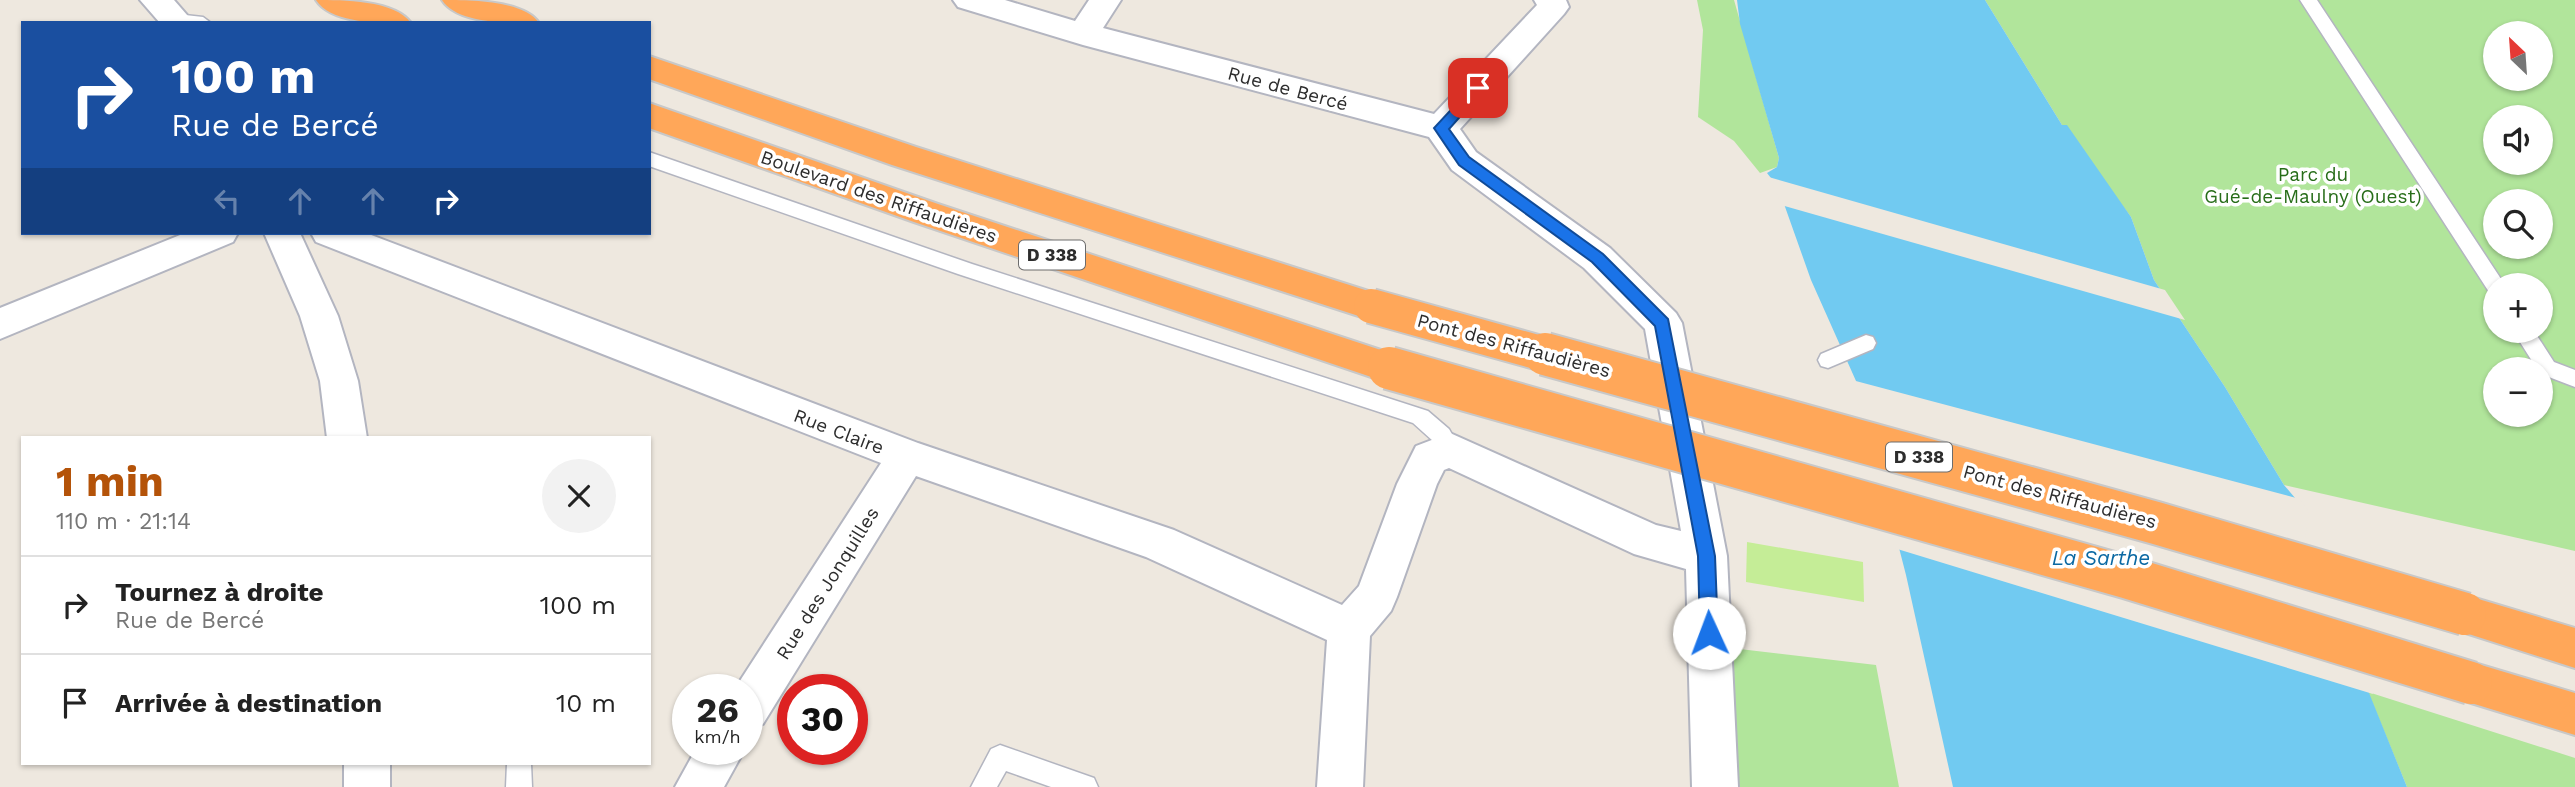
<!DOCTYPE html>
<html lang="fr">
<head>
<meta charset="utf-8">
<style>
	:root { --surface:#fff; --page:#f2f2f2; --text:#222; --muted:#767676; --line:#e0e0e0; --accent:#b45309 }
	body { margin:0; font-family:"Work Sans",sans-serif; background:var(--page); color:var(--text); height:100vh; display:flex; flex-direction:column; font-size:26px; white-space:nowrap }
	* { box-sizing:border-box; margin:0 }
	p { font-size:23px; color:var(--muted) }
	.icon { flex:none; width:38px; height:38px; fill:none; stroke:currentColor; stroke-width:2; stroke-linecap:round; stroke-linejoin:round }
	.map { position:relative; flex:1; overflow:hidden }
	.panel { position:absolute; left:21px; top:436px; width:630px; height:329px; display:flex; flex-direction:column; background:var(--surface); border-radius:0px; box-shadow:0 2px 5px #0004 }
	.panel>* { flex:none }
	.top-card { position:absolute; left:21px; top:21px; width:630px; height:214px; border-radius:0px; box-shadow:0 2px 5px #0004; background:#1a4fa0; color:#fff; overflow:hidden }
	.needle { width:46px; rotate:335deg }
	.tools { position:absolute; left:2483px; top:21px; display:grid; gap:14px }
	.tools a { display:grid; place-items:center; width:70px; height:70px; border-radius:50%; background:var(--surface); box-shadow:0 2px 5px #0004; font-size:35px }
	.speed { position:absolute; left:672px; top:674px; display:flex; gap:14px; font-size:35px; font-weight:700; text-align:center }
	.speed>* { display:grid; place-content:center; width:91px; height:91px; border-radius:50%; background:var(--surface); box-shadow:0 2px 5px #0004; line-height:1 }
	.speed small { font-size:18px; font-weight:400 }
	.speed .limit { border:10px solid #d22; background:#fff; color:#111 }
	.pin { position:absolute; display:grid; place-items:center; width:60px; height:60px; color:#fff; margin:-30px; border-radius:14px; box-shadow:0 4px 10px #0006 }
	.me { position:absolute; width:77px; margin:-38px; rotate:358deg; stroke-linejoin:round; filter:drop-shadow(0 0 5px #0008) }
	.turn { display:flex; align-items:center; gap:24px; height:147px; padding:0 35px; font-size:32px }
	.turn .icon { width:91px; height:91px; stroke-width:2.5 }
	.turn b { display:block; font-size:49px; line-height:60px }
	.lanes { display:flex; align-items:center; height:66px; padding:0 35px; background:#0003; justify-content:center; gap:35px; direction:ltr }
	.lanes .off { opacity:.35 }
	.round { display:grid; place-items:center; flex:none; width:74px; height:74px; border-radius:37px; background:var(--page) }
	.headline { display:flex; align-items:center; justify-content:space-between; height:119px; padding:0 35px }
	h1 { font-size:42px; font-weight:700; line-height:52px; color:var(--accent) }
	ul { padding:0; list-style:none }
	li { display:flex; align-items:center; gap:21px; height:98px; padding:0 35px; border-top:2px solid var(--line) }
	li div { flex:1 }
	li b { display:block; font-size:26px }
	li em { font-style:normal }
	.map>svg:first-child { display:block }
</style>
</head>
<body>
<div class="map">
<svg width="2575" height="787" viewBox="0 0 2575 787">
	<rect width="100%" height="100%" fill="#eee8df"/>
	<path fill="#b1e59b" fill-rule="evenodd" d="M 1697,0 L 1734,0 L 1779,158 L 1777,167 L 1760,173 L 1734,141 L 1698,117 L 1703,30 Z
		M 1985,0 L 2575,0 L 2575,551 L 2284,485 L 2225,387 L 2154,280 L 2131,217 L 2062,125 ZM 2496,33 L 2541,33 L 2541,79 L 2496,79 ZM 2496,117 L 2541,117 L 2541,163 L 2496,163 ZM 2496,201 L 2541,201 L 2541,247 L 2496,247 ZM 2496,285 L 2541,285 L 2541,331 L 2496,331 ZM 2496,369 L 2541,369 L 2541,415 L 2496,415 Z
		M 1731,648 L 1876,665 L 1899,787 L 1738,787 Z
		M 2368,692 L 2575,758 L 2575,787 L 2407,787 Z"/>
	<path fill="#c5ed97" d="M 1747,542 L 1863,562 L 1864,602 L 1746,582 Z"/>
	<path fill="#71caf1" d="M 1737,0 L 1985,0 L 2062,125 L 2067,125 L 2131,217 L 2154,280 L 2225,387 L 2284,485 L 2306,511 L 2294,599 L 2336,611 L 2407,787 L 1953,787 L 1906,575 L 1856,381 L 1811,280 L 1778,187 L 1767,173 L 1777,167 L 1779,158 L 1740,24 Z"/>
	<path fill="#eee8df" d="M 1765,176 L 2165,290 L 2185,320 L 1781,205 L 1775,189 Z
		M 1852,380 L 2300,499 L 2309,511 L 2297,597 L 2339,609 L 2373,694 L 1894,548 Z"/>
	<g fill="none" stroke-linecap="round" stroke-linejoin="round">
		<defs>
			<path id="lane" d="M 2300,0 L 2317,0 L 2503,282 L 2505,285 L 2496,285 L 2496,295 L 2489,292 Z
				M 176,14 L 203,17 L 211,23 L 169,23 L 170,16 Z
				M 649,152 L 972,264 L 1428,411 L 1449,429 L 1461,450 L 1458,456 L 1450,459 L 1442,456 L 1433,441 L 1413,423 L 958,274 L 649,166 Z
				M 2513,331 L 2534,331 L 2554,362 L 2575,370 L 2575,387 L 2541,374 L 2541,369 L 2537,369 Z
				M 1866,335 L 1873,337 L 1876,343 L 1873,349 L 1828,368 L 1821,366 L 1818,360 L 1821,354 Z
				M 1000,745 L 1094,778 L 1098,787 L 1051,787 L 1006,771 L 997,787 L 971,787 L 991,749 Z
				M 507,763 L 531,763 L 532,787 L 506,787 Z"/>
			<path id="street" d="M 140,0 L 174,0 L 194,23 L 160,23 Z
				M 953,0 L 1005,0 L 1075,21 L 1089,0 L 1121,0 L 1103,28 L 1434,114 L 1537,5 L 1534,0 L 1566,0 L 1569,7 L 1564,14 L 1460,129 L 1476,152 L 1610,248 L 1676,313 L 1682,323 L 1727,556 L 1738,787 L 1692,787 L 1686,569 L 1634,554 L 1449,468 L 1444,470 L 1437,484 L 1397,597 L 1391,611 L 1370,636 L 1363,787 L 1317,787 L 1327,640 L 1146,557 L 916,476 L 763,724 L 747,730 L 747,690 L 734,690 L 881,463 L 316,242 L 311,233 L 366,233 L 918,443 L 1174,530 L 1342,605 L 1359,586 L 1397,484 L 1416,446 L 1450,433 L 1656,525 L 1681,531 L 1645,329 L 1584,268 L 1452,170 L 1429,137 L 1083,45 L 958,7 Z
				M 185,233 L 238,233 L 233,242 L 0,339 L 0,308 Z
				M 264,233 L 300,233 L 338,316 L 358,381 L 367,438 L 327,438 L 320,381 L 300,316 Z
				M 696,749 L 745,749 L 724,787 L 675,787 Z
				M 344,763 L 390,763 L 390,787 L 344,787 Z"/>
			<path id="highway" d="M 316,0 C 342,0 395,0 411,23 C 385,23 332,25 316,0 Z
				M 442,0 C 468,0 524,0 539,23 C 513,23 458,25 442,0 Z
				M 649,56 L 916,147 L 1384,296 L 1389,306 L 1384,316 L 1371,320 L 892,165 L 649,79 Z
				M 649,103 L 938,204 L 1402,357 L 1408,368 L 1402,379 L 1389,383 L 914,222 L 649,128 Z
				M 2465,595 L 2575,628 L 2575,668 L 2450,628 L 2444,614 L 2450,600 Z
				M 2471,662 L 2575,693 L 2575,735 L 2455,698 L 2449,683 L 2455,668 Z"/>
		</defs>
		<use href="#lane" stroke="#b3b5c0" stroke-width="3"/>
		<use href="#street" stroke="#b3b5c0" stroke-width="4"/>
		<use href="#highway" stroke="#c8c8c8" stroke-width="4"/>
		<use href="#lane" fill="#fff" fill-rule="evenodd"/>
		<use href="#street" fill="#fff" fill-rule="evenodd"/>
		<use href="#highway" fill="#ffa759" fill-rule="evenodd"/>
		<defs>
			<path id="highway-bridge-far1" d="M 1371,306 L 1551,356"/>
			<path id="highway-bridge" d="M 1545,354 L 2156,523 L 2465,614
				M 1389,368 L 2126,577 L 2471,683"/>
		</defs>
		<use href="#highway-bridge-far1" stroke="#c8c8c8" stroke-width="38" stroke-linecap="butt"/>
		<use href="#highway-bridge" stroke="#c8c8c8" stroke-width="46" stroke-linecap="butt"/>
		<use href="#highway-bridge-far1" stroke="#ffa759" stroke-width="34"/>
		<use href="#highway-bridge" stroke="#ffa759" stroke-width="42"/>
	</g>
	<path fill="#1a73e8" stroke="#114b97" stroke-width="2" d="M 1478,83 L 1485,88 L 1483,91 L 1449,129 L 1469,157 L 1603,254 L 1668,319 L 1715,556 L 1718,633 L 1716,639 L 1709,641 L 1703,639 L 1700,633 L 1698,556 L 1655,326 L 1592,262 L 1459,165 L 1434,128 L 1474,85 Z"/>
	<g text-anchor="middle" stroke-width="7" stroke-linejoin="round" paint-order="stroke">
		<g fill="#fff" stroke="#6c6c6c" stroke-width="2">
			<rect x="1019" y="240.5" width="66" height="29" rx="5"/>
			<rect x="1886" y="442.5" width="66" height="29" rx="5"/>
		</g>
		<g font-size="18" font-weight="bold" fill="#2d2d2d">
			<text x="1052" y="261">D 338</text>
			<text x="1919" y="463">D 338</text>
		</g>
		<g font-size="19" fill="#2d2d2d" stroke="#fff">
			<text transform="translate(1288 88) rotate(15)" y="7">Rue de Bercé</text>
			<text transform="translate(879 196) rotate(19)" y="7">Boulevard des Riffaudières</text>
			<text transform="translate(1514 345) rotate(15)" y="7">Pont des Riffaudières</text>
			<text transform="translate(839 431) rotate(21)" y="7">Rue Claire</text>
			<text transform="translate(2060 496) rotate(15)" y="7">Pont des Riffaudières</text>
			<text transform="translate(827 583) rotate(-58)" y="7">Rue des Jonquilles</text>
		</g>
		<g font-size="19" fill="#276d19" stroke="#fff">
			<text x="2313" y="181">Parc du<tspan x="2313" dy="22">Gué-de-Maulny (Ouest)</tspan></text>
		</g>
		<g font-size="21" font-style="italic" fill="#0b69a3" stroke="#fff">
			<text x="2101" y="565">La Sarthe</text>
		</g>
	</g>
</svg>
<div class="tools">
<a><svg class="needle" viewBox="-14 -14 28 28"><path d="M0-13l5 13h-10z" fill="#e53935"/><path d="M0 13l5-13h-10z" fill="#767676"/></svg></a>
<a><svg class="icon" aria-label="sound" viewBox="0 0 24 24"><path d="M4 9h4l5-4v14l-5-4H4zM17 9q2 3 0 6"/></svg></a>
<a><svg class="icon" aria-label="search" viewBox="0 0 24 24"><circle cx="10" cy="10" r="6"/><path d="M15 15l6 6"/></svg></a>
<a>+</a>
<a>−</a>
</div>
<div class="speed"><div>26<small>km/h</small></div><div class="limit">30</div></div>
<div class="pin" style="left:1478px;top:88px;background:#d93025"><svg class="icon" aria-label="arrive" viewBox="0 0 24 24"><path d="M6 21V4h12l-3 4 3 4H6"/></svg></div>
<svg class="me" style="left:1709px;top:633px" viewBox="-20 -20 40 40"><circle r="19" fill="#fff"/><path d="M0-13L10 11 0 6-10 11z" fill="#1a73e8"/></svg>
<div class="top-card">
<div class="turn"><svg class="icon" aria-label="right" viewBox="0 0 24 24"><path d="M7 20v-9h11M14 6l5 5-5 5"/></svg><div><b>100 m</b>Rue de Bercé</div></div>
<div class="lanes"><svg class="icon off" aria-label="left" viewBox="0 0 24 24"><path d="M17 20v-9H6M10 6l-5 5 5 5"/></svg><svg class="icon off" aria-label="ahead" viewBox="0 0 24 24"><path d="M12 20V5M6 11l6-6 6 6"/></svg><svg class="icon off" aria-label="ahead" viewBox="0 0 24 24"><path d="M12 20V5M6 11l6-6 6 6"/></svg><svg class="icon" aria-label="right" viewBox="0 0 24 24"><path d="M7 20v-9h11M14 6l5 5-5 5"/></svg></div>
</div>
<section class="panel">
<div class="headline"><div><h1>1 min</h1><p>110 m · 21:14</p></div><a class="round"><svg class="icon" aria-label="close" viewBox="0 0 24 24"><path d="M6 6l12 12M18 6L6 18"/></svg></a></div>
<ul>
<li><svg class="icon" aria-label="right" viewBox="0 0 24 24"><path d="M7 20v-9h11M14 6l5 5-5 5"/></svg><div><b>Tournez à droite</b><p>Rue de Bercé</p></div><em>100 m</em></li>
<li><svg class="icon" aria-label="arrive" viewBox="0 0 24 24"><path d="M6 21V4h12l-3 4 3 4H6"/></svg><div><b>Arrivée à destination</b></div><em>10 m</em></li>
</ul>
</section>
</div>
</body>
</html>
